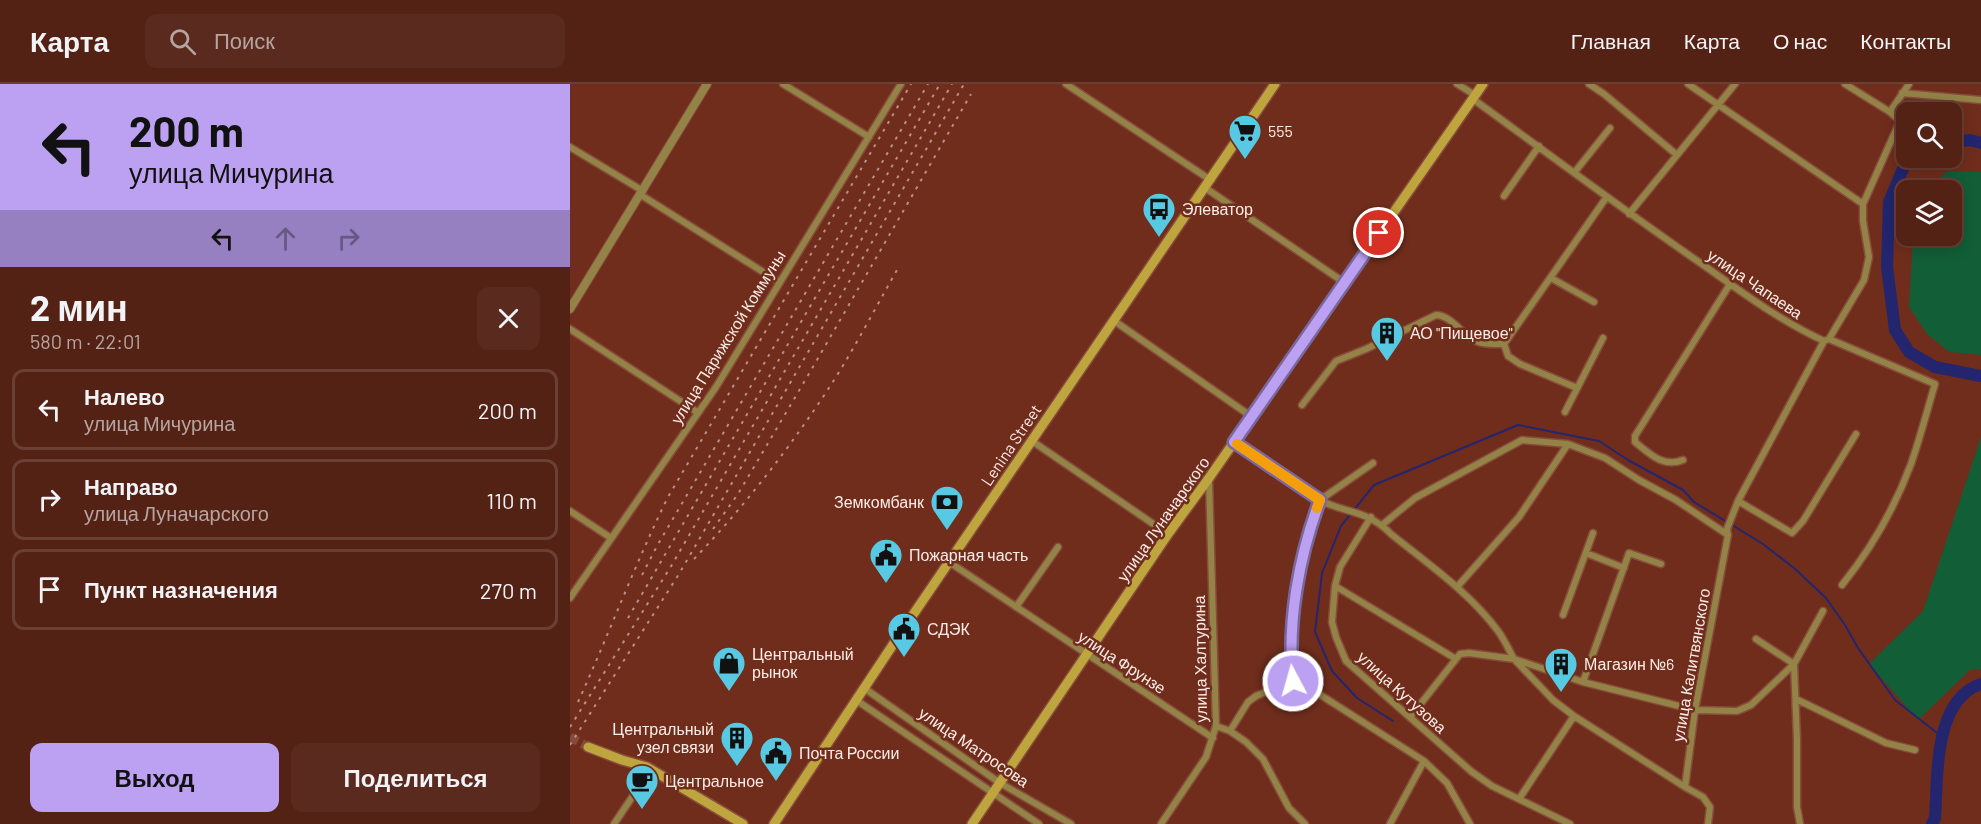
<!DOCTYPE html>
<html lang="ru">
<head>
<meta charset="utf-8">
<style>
	:root { --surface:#542215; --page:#5a2a1e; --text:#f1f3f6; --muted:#b5a4a0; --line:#6a3f34; --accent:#bca0f2 }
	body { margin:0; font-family:Barlow,sans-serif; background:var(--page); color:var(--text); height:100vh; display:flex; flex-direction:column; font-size:22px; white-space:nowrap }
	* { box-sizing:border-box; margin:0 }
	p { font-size:20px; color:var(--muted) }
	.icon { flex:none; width:33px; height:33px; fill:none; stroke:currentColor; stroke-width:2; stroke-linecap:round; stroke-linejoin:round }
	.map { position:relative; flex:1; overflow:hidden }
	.side { display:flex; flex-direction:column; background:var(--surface); width:570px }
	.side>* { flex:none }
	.banner { background:#bca0f2; color:#111; overflow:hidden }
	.controls { position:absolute; left:1326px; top:18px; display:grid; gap:12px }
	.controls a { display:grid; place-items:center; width:66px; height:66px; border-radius:12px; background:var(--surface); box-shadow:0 3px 15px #0003,0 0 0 2px var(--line); font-size:30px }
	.pin { position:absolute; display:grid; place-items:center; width:51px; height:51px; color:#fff; margin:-26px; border:3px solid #fff; border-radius:50%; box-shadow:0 2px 6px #0007 }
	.me { position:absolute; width:66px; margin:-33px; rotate:354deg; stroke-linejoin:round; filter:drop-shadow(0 0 4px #0008) }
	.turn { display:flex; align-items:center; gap:21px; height:126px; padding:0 30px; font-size:27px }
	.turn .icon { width:78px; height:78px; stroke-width:2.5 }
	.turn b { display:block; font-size:42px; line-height:51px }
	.lanes { display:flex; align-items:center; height:57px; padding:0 30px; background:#0003; justify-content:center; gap:30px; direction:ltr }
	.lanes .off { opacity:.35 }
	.round { display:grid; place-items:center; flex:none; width:63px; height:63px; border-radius:12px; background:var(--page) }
	.summary { display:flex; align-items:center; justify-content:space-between; height:102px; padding:0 30px }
	h1 { font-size:36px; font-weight:700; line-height:45px }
	.cta { display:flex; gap:12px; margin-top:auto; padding:12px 30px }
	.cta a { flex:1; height:69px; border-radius:12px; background:var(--accent); color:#111; font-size:24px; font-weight:700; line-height:69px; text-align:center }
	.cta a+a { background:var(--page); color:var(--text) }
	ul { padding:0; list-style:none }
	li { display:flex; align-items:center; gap:18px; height:81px; margin:0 12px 9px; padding:0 18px; border:3px solid var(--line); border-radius:12px }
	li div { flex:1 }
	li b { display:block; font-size:22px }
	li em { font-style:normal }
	header { display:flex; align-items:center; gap:36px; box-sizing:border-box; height:84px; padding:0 30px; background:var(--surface); border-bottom:2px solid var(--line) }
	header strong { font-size:28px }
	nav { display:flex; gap:33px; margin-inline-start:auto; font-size:21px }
	.search { width:420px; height:54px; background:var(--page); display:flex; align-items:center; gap:15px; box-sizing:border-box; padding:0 21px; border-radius:12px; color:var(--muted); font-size:22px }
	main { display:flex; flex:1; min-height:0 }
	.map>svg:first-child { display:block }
</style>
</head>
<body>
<header>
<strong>Карта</strong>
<div class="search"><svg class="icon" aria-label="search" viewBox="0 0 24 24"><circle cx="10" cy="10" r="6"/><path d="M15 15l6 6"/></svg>Поиск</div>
<nav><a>Главная</a><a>Карта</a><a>О нас</a><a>Контакты</a></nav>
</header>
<main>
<section class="side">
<div class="banner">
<div class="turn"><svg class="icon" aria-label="left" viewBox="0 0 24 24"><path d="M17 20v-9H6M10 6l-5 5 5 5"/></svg><div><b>200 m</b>улица Мичурина</div></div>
<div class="lanes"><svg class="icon" aria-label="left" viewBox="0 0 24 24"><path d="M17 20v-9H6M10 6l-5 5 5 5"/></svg><svg class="icon off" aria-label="ahead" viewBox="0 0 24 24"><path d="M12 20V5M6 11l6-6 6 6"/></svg><svg class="icon off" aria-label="right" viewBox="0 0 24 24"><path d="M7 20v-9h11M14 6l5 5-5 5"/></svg></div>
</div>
<div class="summary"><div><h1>2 мин</h1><p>580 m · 22:01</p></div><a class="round"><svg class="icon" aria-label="close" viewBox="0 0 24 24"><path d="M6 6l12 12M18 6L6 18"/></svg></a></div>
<ul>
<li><svg class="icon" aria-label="left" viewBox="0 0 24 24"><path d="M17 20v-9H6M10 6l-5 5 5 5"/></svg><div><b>Налево</b><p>улица Мичурина</p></div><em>200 m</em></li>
<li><svg class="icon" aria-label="right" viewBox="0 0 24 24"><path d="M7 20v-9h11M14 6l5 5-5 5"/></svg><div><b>Направо</b><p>улица Луначарского</p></div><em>110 m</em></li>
<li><svg class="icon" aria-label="arrive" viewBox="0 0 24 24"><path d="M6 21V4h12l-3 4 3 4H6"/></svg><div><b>Пункт назначения</b></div><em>270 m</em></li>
</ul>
<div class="cta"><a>Выход</a><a>Поделиться</a></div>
</section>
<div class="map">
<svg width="1411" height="740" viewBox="0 0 1411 740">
	<rect width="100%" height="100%" fill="#702d1c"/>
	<path fill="#125e37" d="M 1378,87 L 1411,88 L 1411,271 L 1379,268 L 1357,250 L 1339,223 L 1343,152 L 1382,152 L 1382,106 L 1353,106 Z
		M 1411,353 L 1411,585 L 1400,586 L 1348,636 L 1299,580 L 1353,527 Z"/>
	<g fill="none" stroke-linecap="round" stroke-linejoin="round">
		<path stroke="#23256e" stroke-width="2" d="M 1162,441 L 1193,460 L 1224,484 L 1256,514 L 1275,541 L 1288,564 L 1325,616 L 1371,652
			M 823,637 L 787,614 L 762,587 L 745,548 L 752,489 L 771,442 L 804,401 L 948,341 L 1029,357 L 1058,376 L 1113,406 L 1124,418 L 1157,438"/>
		<path stroke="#23256e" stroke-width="12" d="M 1382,58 L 1400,56 L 1411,59
			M 1344,74 L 1335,80 L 1319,118 L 1317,183 L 1325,246 L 1339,268 L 1365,283 L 1411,292
			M 1362,740 L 1365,734 C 1368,693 1363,616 1411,600"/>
		<path stroke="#854a3a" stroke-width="9" stroke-dasharray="9 4.5" stroke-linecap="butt" d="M 0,653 L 18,663"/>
		<defs>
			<path id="minor" d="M 213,0 L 299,53
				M 496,0 L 639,95
				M 887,0 L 905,11
				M 1019,0 L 1034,10 L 1107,71
				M 1118,0 L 1293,120
				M 1332,9 L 1411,16
				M 903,15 C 977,69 1051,124 1126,176 C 1168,205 1208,236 1254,257 L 1259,255 L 1365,300 C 1357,327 1350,354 1341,380 C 1325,423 1301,465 1272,501
				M 1320,28 L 1339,0
				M 0,63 L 73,107
				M 1004,89 L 1040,44
				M 634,103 L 775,199
				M 71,111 L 209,198
				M 934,112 L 969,62
				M 1059,130 L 1165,0
				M 981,194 L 1024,218
				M 543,236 L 682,333
				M 0,245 L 127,328
				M 1259,255 L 1294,196 L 1299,173 L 1293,137 L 1293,120 L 1330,37 L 1320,28 L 1275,0
				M 934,260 L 1036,114
				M 934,260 L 938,272 L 950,280 L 1007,304
				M 732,321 L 766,277 L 796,265 L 866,231 C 881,231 892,251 906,257 C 915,261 924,260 934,260
				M 995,328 L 1033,254
				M 462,357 L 598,450
				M 664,358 C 690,376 715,396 742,412 C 770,430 795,423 821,450 C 858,480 899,508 928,547 C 934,555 939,566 944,575 L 1013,598 L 1125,626 L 1167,627 L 1181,621 L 1224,580 L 1186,555
				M 1113,376 C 1093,384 1080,370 1065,358 L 1065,352 L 1160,200
				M 1168,417 L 1222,449 L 1233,437 L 1286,350
				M 0,427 L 41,454
				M 801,433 L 770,483 L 765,502 L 762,538 L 766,553 L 776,577 L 902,688 L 922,702 L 1000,740
				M 812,441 L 845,414 L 952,356 L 998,360 L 1035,374 L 1069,396 L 1106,416 L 1158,451
				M 1016,469 L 1054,484
				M 379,478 L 643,654
				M 765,502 L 886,575
				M 887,503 L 949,433 L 998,360
				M 0,514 L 146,303 L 331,0
				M 446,523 L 488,463
				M 993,531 L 1023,449
				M 727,596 L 854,677 L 877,699 L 900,740
				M 723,597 L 720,567 L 724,517 L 743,435 L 750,416 L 803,379
				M 1013,598 L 1059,469 L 1091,480
				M 294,604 L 430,699 L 501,740
				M 1226,615 L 1316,659 L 1345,666
				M 286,616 L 469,740
				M 841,632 L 890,570 L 899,569 L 944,575 L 983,616 L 1004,632 L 1115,703
				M 646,642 L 660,647 L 676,658 L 693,675 L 719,724 L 735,740
				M 660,647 L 678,618 L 686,612 L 748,586
				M 949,715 L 1004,632
				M 44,740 L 71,700 L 77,683
				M 591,740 L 636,673 L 646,642 L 639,395
				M 820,740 L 854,677
				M 1138,740 L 1140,723 L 1133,713 L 1115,703 L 1125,626 L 1158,451 L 1157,445 L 1168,417 L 1254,257
				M 1230,740 L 1227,723 L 1227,655 L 1224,580 L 1253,527"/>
			<path id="tertiary" d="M 0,225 L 137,0"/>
			<path id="secondary" d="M 18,663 L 52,676 L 77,683 L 173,740
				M 204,740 L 334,544 L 705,0
				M 402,740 L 598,450 L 639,394 L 913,0"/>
		</defs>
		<use href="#minor" stroke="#874c3c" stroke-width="9"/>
		<use href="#tertiary" stroke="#874c3c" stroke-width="10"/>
		<use href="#secondary" stroke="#874c3c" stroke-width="12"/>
		<use href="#minor" stroke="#938347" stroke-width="6"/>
		<use href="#tertiary" stroke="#938347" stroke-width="8"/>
		<use href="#secondary" stroke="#bea53d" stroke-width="9"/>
		<path stroke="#b99085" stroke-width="2" stroke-dasharray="3 6" stroke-linecap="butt" d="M 143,445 L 168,410 L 240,288 L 401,10
			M 124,475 C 172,425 214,371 253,313 C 280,273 303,228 327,186
			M 72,491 L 87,462 L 358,0
			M 58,534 L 370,0
			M 8,618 C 39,550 65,480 98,413 L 341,0
			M 0,643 L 100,484 L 382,0
			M 0,661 L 109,490 L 394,0"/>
	</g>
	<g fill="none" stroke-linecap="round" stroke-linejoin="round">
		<defs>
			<path id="route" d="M 723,597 C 717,538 729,472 750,416 L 664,358 L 809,149"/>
		</defs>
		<use href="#route" stroke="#7a689d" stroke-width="15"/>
		<use href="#route" stroke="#bca0f2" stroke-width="10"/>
		<path stroke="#f59e0b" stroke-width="10" d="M 667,360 L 750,416 L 747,424"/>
	</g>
	<defs>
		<symbol id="supermarket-pin" viewBox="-11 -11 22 30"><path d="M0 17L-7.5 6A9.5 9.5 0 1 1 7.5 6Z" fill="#58c9e3" stroke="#702d1c"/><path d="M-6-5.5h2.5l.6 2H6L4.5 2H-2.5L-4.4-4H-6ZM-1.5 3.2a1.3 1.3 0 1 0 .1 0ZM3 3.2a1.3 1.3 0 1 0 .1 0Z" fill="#111"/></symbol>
		<symbol id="bus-pin" viewBox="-11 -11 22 30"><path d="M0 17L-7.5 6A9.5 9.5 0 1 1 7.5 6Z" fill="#58c9e3" stroke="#702d1c"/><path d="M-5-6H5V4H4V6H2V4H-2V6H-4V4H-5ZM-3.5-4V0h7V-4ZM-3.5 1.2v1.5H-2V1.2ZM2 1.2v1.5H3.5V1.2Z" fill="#111"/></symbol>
		<symbol id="building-pin" viewBox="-11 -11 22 30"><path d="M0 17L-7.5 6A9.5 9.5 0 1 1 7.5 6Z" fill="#58c9e3" stroke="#702d1c"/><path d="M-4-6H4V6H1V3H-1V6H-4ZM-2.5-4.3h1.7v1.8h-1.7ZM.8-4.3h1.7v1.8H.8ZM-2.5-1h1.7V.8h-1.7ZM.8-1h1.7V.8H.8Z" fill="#111"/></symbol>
		<symbol id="bank-pin" viewBox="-11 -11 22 30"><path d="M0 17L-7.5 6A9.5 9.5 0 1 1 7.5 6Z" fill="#58c9e3" stroke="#702d1c"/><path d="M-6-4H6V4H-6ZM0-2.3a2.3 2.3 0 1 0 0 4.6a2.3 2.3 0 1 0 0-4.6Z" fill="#111"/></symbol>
		<symbol id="civic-pin" viewBox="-11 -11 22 30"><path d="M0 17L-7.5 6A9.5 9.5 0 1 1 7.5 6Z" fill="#58c9e3" stroke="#702d1c"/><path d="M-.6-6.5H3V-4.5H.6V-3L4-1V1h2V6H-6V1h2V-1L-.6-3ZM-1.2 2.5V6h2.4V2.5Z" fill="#111"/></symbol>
		<symbol id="shop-pin" viewBox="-11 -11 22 30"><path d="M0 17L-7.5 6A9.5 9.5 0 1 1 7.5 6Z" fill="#58c9e3" stroke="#702d1c"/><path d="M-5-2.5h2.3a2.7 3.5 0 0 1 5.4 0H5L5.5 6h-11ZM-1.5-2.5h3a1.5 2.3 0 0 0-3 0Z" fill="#111"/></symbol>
		<symbol id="cafe-pin" viewBox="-11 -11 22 30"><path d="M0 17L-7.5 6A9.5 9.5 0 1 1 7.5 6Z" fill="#58c9e3" stroke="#702d1c"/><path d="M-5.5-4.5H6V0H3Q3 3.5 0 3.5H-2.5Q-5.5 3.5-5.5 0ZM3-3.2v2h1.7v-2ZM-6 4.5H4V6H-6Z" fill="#111"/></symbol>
	</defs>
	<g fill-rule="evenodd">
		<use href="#supermarket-pin" x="656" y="28" width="38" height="52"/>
		<use href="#bus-pin" x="570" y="106" width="38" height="52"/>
		<use href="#building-pin" x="798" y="230" width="38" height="52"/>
		<use href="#bank-pin" x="358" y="399" width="38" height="52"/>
		<use href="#civic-pin" x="297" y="452" width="38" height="52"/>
		<use href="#civic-pin" x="315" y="526" width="38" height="52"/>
		<use href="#shop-pin" x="140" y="560" width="38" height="52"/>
		<use href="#building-pin" x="972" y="561" width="38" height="52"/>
		<use href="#building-pin" x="148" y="635" width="38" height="52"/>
		<use href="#civic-pin" x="187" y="650" width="38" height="52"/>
		<use href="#cafe-pin" x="53" y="678" width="38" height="52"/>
	</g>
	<g text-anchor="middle" stroke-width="5" stroke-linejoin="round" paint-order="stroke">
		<g font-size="16" fill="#fdece7" stroke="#702d1c" text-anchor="start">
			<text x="698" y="53">555</text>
			<text x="612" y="131">Элеватор</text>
			<text x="840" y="255">АО "Пищевое"</text>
			<text x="354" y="424" text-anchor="end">Земкомбанк</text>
			<text x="339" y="477">Пожарная часть</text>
			<text x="357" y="551">СДЭК</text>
			<text x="182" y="576">Центральный<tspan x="182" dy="18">рынок</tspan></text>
			<text x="1014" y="586">Магазин №6</text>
			<text x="144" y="651" text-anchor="end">Центральный<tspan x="144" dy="18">узел связи</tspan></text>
			<text x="229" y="675">Почта России</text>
			<text x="95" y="703">Центральное</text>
		</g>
		<g font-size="16" fill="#fdece7" stroke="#702d1c">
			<text transform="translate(1185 200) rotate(34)" y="6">улица Чапаева</text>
			<text transform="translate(158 253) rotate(-58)" y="6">улица Парижской Коммуны</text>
			<text transform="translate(441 361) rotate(-56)" y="6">Lenina Street</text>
			<text transform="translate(593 435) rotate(-55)" y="6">улица Луначарского</text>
			<text transform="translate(630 575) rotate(-91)" y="6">улица Халтурина</text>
			<text transform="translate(552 578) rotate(33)" y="6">улица Фрунзе</text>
			<text transform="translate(1121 581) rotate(-80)" y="6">улица Калитвянского</text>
			<text transform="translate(832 608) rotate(42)" y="6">улица Кутузова</text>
			<text transform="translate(404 663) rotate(34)" y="6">улица Матросова</text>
		</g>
	</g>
</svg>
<div class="controls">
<a><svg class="icon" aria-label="search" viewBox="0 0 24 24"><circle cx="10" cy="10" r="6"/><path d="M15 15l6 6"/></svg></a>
<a><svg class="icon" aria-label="layers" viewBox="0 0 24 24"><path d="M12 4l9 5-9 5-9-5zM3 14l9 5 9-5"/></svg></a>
</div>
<div class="pin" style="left:809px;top:149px;background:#d93025"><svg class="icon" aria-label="arrive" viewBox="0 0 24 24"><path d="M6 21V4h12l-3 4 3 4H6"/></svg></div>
<svg class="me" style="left:723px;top:597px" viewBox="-20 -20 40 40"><circle r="17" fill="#bca0f2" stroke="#fff" stroke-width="3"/><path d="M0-11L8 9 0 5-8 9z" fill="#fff"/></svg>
</div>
</main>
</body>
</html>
